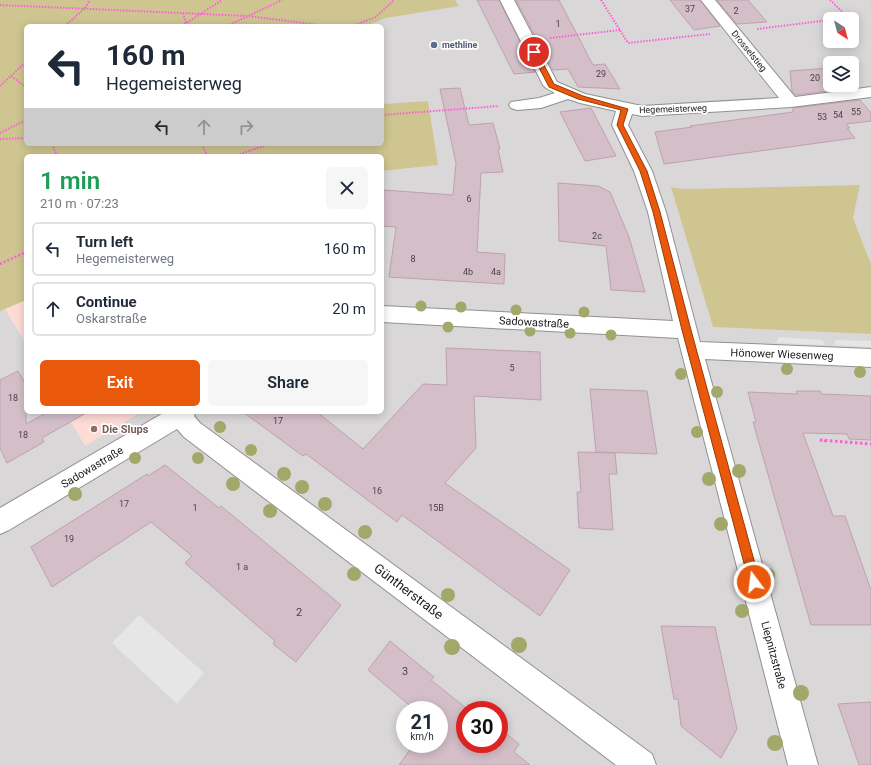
<!DOCTYPE html>
<html lang="en">
<head>
<meta charset="utf-8">
<style>
	:root { --surface:#fff; --page:#f6f6f7; --text:#1f2937; --muted:#747a83; --line:#e0e1e3; --accent:#ea580c }
	body { margin:0; font-family:Roboto,sans-serif; background:var(--page); color:var(--text); height:100vh; display:flex; flex-direction:column; font-size:15px; white-space:nowrap }
	* { box-sizing:border-box; margin:0 }
	p { font-size:13px; color:var(--muted) }
	.icon { flex:none; width:22px; height:22px; fill:none; stroke:currentColor; stroke-width:2; stroke-linecap:round; stroke-linejoin:round }
	.map { position:relative; flex:1; overflow:hidden }
	.panel { position:absolute; left:24px; top:154px; width:360px; height:260px; display:flex; flex-direction:column; background:var(--surface); border-radius:6px; box-shadow:0 2px 10px #0003 }
	.panel>* { flex:none }
	.hud { position:absolute; left:24px; top:24px; width:360px; height:122px; border-radius:6px; box-shadow:0 2px 10px #0003; background:#fff; color:var(--text); overflow:hidden }
	.needle { width:26px; rotate:144deg }
	.buttons { position:absolute; left:823px; top:12px; display:grid; gap:8px }
	.buttons a { display:grid; place-items:center; width:36px; height:36px; border-radius:6px; background:var(--surface); box-shadow:0 2px 10px #0003; font-size:20px }
	.speed { position:absolute; left:396px; top:701px; display:flex; gap:8px; font-size:20px; font-weight:700; text-align:center }
	.speed>* { display:grid; place-content:center; width:52px; height:52px; border-radius:50%; background:var(--surface); box-shadow:0 2px 10px #0003; line-height:1 }
	.speed small { font-size:10px; font-weight:400 }
	.speed .limit { border:6px solid #d22; background:#fff; color:#111 }
	.pin { position:absolute; display:grid; place-items:center; width:34px; height:34px; color:#fff; margin:-17px; border:2px solid #fff; border-radius:50%; box-shadow:0 1px 4px #0007 }
	.me { position:absolute; width:44px; margin:-22px; rotate:345deg; stroke-linejoin:round; filter:drop-shadow(0 0 3px #0008) }
	.turn { display:flex; align-items:center; gap:14px; height:84px; padding:0 16px; font-size:18px }
	.turn .icon { width:52px; height:52px; stroke-width:2.5 }
	.turn b { display:block; font-size:28px; line-height:34px }
	.lanes { display:flex; align-items:center; height:38px; padding:0 16px; background:#0003; justify-content:center; gap:20px; direction:ltr }
	.lanes .off { opacity:.35 }
	.round { display:grid; place-items:center; flex:none; width:42px; height:42px; border-radius:6px; background:var(--page) }
	.summary { display:flex; align-items:center; justify-content:space-between; height:68px; padding:0 16px }
	h1 { font-size:24px; font-weight:600; line-height:30px; color:#1e9e55 }
	.button { display:flex; gap:8px; margin-top:auto; padding:8px 16px }
	.button a { flex:1; height:46px; border-radius:6px; background:var(--accent); color:#fff; font-size:16px; font-weight:600; line-height:46px; text-align:center }
	.button a+a { background:var(--page); color:var(--text) }
	ul { padding:0; list-style:none }
	li { display:flex; align-items:center; gap:12px; height:54px; margin:0 8px 6px; padding:0 8px; border:2px solid var(--line); border-radius:6px }
	li div { flex:1 }
	li b { display:block; font-size:15px }
	li em { font-style:normal }
	.map>svg:first-child { display:block }
</style>
</head>
<body>
<div class="map">
<svg width="871" height="765" viewBox="0 0 871 765">
	<rect width="100%" height="100%" fill="#eddfe2"/>
	<path fill="#d9d7d8" fill-rule="evenodd" d="M 455,0 L 871,0 L 871,264 L 853,218 L 860,185 L 683,189 L 672,187 L 713,327 L 871,334 L 871,765 L 0,765 L 0,311 L 26,300 L 26,412 L 382,412 L 382,171 L 437,165 L 428,101 L 382,104 L 382,26 L 366,26 L 386,18 L 458,5 ZM 830,19 L 852,19 L 852,41 L 830,41 ZM 830,63 L 852,63 L 852,85 L 830,85 ZM 405,710 L 439,710 L 439,744 L 405,744 ZM 465,710 L 499,710 L 499,744 L 465,744 Z"/>
	<path fill="#ffdbd6" d="M 26,300 L 26,344 L 5,309 Z
		M 65,412 L 141,412 L 85,446 Z"/>
	<path fill="#cfc591" d="M 0,0 L 455,0 L 459,6 L 386,18 L 366,26 L 26,26 L 26,144 L 382,144 L 382,104 L 428,101 L 438,165 L 382,171 L 382,156 L 26,156 L 26,300 L 0,311 Z
		M 860,185 L 853,218 L 871,264 L 871,334 L 713,327 L 671,187 L 683,189 Z"/>
	<path fill="#e6e6e6" d="M 779,337 L 822,340 L 826,345 L 776,343 Z
		M 836,340 L 871,341 L 871,347 L 834,345 Z
		M 139,615 L 204,673 L 177,704 L 112,643 Z"/>
	<path fill="#d4bfc8" stroke="#bfa1ae" d="M 477,0 L 499,0 L 535,72 L 514,74 Z
		M 516,0 L 559,0 L 593,65 L 605,64 L 620,89 L 578,87 L 568,69 L 553,70 Z
		M 670,0 L 700,0 L 720,26 L 694,30 Z
		M 717,0 L 748,0 L 767,22 L 737,24 Z
		M 830,68 L 830,85 L 848,85 L 851,88 L 796,95 L 792,91 L 790,71 Z
		M 460,88 L 469,125 L 493,123 L 500,149 L 498,149 L 503,172 L 481,173 L 477,252 L 505,254 L 504,284 L 389,277 L 396,227 L 382,226 L 384,190 L 453,195 L 456,163 L 440,89 Z
		M 860,100 L 871,113 L 871,121 L 846,124 L 850,128 L 847,128 L 855,138 L 664,164 L 655,132 L 692,127 L 690,126 L 793,112 L 793,108 Z
		M 591,108 L 616,156 L 585,161 L 560,112 Z
		M 558,183 L 598,186 L 610,192 L 629,237 L 645,292 L 611,290 L 606,246 L 559,241 Z
		M 446,348 L 540,352 L 541,400 L 474,396 L 476,448 L 445,483 L 570,570 L 540,616 L 402,515 L 397,522 L 306,454 L 303,456 L 243,412 L 317,412 L 363,449 L 423,384 L 447,385 Z
		M 18,371 L 26,385 L 26,424 L 48,412 L 86,413 L 42,438 L 44,442 L 7,463 L 0,448 L 0,380 Z
		M 590,389 L 647,391 L 657,454 L 596,452 Z
		M 796,391 L 820,391 L 821,394 L 871,396 L 871,440 L 849,439 L 847,434 L 803,433 L 833,516 L 845,516 L 871,590 L 871,625 L 811,625 L 753,422 L 756,422 L 748,392 L 797,394 Z
		M 578,452 L 615,453 L 617,474 L 609,474 L 613,530 L 579,528 L 577,492 L 581,492 Z
		M 165,465 L 219,508 L 221,506 L 341,605 L 296,662 L 273,644 L 275,641 L 185,563 L 192,556 L 151,522 L 52,587 L 31,547 L 147,474 L 148,476 Z
		M 661,626 L 715,627 L 737,729 L 721,758 L 681,726 L 678,699 L 674,699 Z
		M 390,641 L 434,677 L 431,680 L 466,708 L 469,704 L 476,710 L 465,710 L 465,744 L 499,744 L 499,728 L 519,744 L 514,752 L 530,765 L 399,765 L 414,744 L 439,744 L 439,710 L 415,710 L 368,670 Z
		M 871,702 L 871,765 L 859,765 L 838,704 Z"/>
	<g fill="none" stroke-linecap="round" stroke-linejoin="round">
		<defs>
			<path id="street" d="M 500,0 L 514,0 L 557,82 L 585,94 L 642,106 L 779,98 L 701,0 L 715,0 L 795,97 L 871,87 L 871,97 L 791,107 L 642,116 L 632,114 L 628,125 L 652,171 L 666,212 L 700,342 L 871,349 L 871,367 L 705,359 L 818,765 L 788,765 L 678,338 L 382,322 L 382,306 L 673,321 L 648,212 L 634,171 L 612,125 L 616,111 L 580,103 L 568,99 L 541,108 L 517,110 L 511,108 L 509,105 L 511,102 L 539,98 L 555,93 L 546,88 L 543,85 Z
				M 165,412 L 196,412 L 194,416 L 200,423 L 652,754 L 656,765 L 616,765 L 184,437 L 177,429 L 9,530 L 0,534 L 0,508 Z"/>
		</defs>
		<use href="#street" stroke="#919191" stroke-width="2"/>
		<path stroke="#ff5eda" stroke-width="2" stroke-dasharray="1.5 1.5" stroke-linecap="butt" d="M 601,0 L 628,43 L 710,34
			M 830,0 L 849,18 L 843,19
			M 0,5 L 248,16 L 327,26
			M 183,13 L 187,26
			M 65,26 L 85,8 L 90,0
			M 182,26 L 222,0
			M 227,26 L 282,0
			M 352,26 L 376,17 L 394,0
			M 757,29 L 830,20
			M 550,38 L 620,30
			M 11,76 L 26,87
			M 0,86 L 26,62
			M 382,115 L 499,106
			M 0,133 L 26,120
			M 0,139 L 26,138
			M 52,144 L 57,156
			M 202,144 L 207,156
			M 234,156 L 270,144"/>
		<path stroke="#ff5eda" stroke-width="2.5" stroke-dasharray="2 2" stroke-linecap="butt" d="M 0,264 L 26,252
			M 820,440 L 826,441"/>
		<path stroke="#ff5eda" stroke-width="3" stroke-dasharray="2.5 2.5" stroke-linecap="butt" d="M 820,440 L 871,444"/>
		<use href="#street" fill="#fff" fill-rule="evenodd"/>
	</g>
	<g fill="#a1a869">
		<circle cx="421" cy="306" r="5.5"/>
		<circle cx="461" cy="307" r="5.5"/>
		<circle cx="516" cy="310" r="5.5"/>
		<circle cx="584" cy="312" r="5.5"/>
		<circle cx="448" cy="327" r="5.5"/>
		<circle cx="530" cy="331" r="5.5"/>
		<circle cx="570" cy="333" r="5.5"/>
		<circle cx="611" cy="335" r="5.5"/>
		<circle cx="787" cy="369" r="6"/>
		<circle cx="860" cy="372" r="6"/>
		<circle cx="681" cy="374" r="6"/>
		<circle cx="717" cy="392" r="6"/>
		<circle cx="220" cy="427" r="6"/>
		<circle cx="697" cy="432" r="6"/>
		<circle cx="251" cy="450" r="6"/>
		<circle cx="135" cy="458" r="6"/>
		<circle cx="198" cy="458" r="6"/>
		<circle cx="739" cy="471" r="7"/>
		<circle cx="284" cy="474" r="7"/>
		<circle cx="709" cy="479" r="7"/>
		<circle cx="233" cy="484" r="7"/>
		<circle cx="302" cy="487" r="7"/>
		<circle cx="75" cy="494" r="7"/>
		<circle cx="325" cy="504" r="7"/>
		<circle cx="270" cy="511" r="7"/>
		<circle cx="721" cy="524" r="7"/>
		<circle cx="365" cy="532" r="7"/>
		<circle cx="354" cy="574" r="7"/>
		<circle cx="768" cy="575" r="7"/>
		<circle cx="448" cy="595" r="7"/>
		<circle cx="742" cy="611" r="7"/>
		<circle cx="519" cy="645" r="8"/>
		<circle cx="452" cy="647" r="8"/>
		<circle cx="801" cy="693" r="8"/>
		<circle cx="775" cy="743" r="8"/>
	</g>
	<path fill="#ea580c" stroke="#983908" d="M 532,50 L 537,52 L 554,84 L 583,96 L 628,109 L 623,125 L 647,171 L 660,212 L 691,330 L 760,582 L 758,586 L 754,588 L 750,586 L 749,582 L 682,330 L 653,212 L 640,171 L 617,125 L 621,110 L 578,99 L 549,87 L 531,52 Z"/>
	<circle fill="#5c6f8a" stroke="#fff" stroke-width="1.5" cx="434" cy="45" r="4"/>
	<circle fill="#8d6e63" stroke="#fff" stroke-width="1.5" cx="94" cy="429" r="4"/>
	<g text-anchor="middle" stroke-width="3.5" stroke-linejoin="round" paint-order="stroke">
		<g font-size="9" fill="#484346">
			<text x="690" y="12">37</text>
			<text x="736" y="14">2</text>
			<text x="558" y="27">1</text>
			<text x="601" y="77">29</text>
			<text x="815" y="81">20</text>
			<text x="856" y="115">55</text>
			<text x="838" y="118">54</text>
			<text x="822" y="120">53</text>
			<text x="469" y="202">6</text>
			<text x="597" y="239">2c</text>
			<text x="413" y="262">8</text>
			<text x="468" y="275">4b</text>
			<text x="496" y="275">4a</text>
			<text x="512" y="371">5</text>
			<text x="13" y="401">18</text>
			<text x="278" y="424">17</text>
			<text x="23" y="438">18</text>
			<text x="377" y="494">16</text>
			<text x="124" y="507">17</text>
			<text x="195" y="511">1</text>
			<text x="436" y="511">15B</text>
			<text x="69" y="542">19</text>
			<text x="242" y="570">1 a</text>
		</g>
		<g font-size="9" font-weight="bold" fill="#4e5e75" stroke="#fff" text-anchor="start">
			<text x="442" y="48">methline</text>
		</g>
		<g font-size="9" fill="#1a1a1a" stroke="#fff">
			<text transform="translate(749 51) rotate(51)" y="3">Drosselstieg</text>
			<text transform="translate(673 109) rotate(-2)" y="3">Hegemeisterweg</text>
		</g>
		<g font-size="11" fill="#1a1a1a" stroke="#fff">
			<text transform="translate(534 322) rotate(3)" y="4">Sadowastraße</text>
			<text transform="translate(782 354) rotate(2)" y="4">Hönower Wiesenweg</text>
			<text transform="translate(92 467) rotate(-31)" y="4">Sadowastraße</text>
			<text transform="translate(774 655) rotate(75)" y="4">Liepnitzstraße</text>
		</g>
		<g font-size="11" font-weight="bold" fill="#785e54" stroke="#fff" text-anchor="start">
			<text x="102" y="433">Die Slups</text>
		</g>
		<g font-size="11" fill="#484346">
			<text x="299" y="616">2</text>
			<text x="405" y="675">3</text>
		</g>
		<g font-size="13" fill="#1a1a1a" stroke="#fff">
			<text transform="translate(409 591) rotate(37)" y="5">Güntherstraße</text>
		</g>
	</g>
</svg>
<div class="buttons">
<a><svg class="needle" viewBox="-14 -14 28 28"><path d="M0-13l5 13h-10z" fill="#e53935"/><path d="M0 13l5-13h-10z" fill="#747a83"/></svg></a>
<a><svg class="icon" aria-label="layers" viewBox="0 0 24 24"><path d="M12 4l9 5-9 5-9-5zM3 14l9 5 9-5"/></svg></a>
</div>
<div class="speed"><div>21<small>km/h</small></div><div class="limit">30</div></div>
<div class="pin" style="left:534px;top:52px;background:#d93025"><svg class="icon" aria-label="arrive" viewBox="0 0 24 24"><path d="M6 21V4h12l-3 4 3 4H6"/></svg></div>
<svg class="me" style="left:754px;top:582px" viewBox="-20 -20 40 40"><circle r="17" fill="#ea580c" stroke="#fff" stroke-width="3"/><path d="M0-11L8 9 0 5-8 9z" fill="#fff"/></svg>
<div class="hud">
<div class="turn"><svg class="icon" aria-label="left" viewBox="0 0 24 24"><path d="M17 20v-9H6M10 6l-5 5 5 5"/></svg><div><b>160 m</b>Hegemeisterweg</div></div>
<div class="lanes"><svg class="icon" aria-label="left" viewBox="0 0 24 24"><path d="M17 20v-9H6M10 6l-5 5 5 5"/></svg><svg class="icon off" aria-label="ahead" viewBox="0 0 24 24"><path d="M12 20V5M6 11l6-6 6 6"/></svg><svg class="icon off" aria-label="right" viewBox="0 0 24 24"><path d="M7 20v-9h11M14 6l5 5-5 5"/></svg></div>
</div>
<section class="panel">
<div class="summary"><div><h1>1 min</h1><p>210 m · 07:23</p></div><a class="round"><svg class="icon" aria-label="close" viewBox="0 0 24 24"><path d="M6 6l12 12M18 6L6 18"/></svg></a></div>
<ul>
<li><svg class="icon" aria-label="left" viewBox="0 0 24 24"><path d="M17 20v-9H6M10 6l-5 5 5 5"/></svg><div><b>Turn left</b><p>Hegemeisterweg</p></div><em>160 m</em></li>
<li><svg class="icon" aria-label="ahead" viewBox="0 0 24 24"><path d="M12 20V5M6 11l6-6 6 6"/></svg><div><b>Continue</b><p>Oskarstraße</p></div><em>20 m</em></li>
</ul>
<div class="button"><a>Exit</a><a>Share</a></div>
</section>
</div>
</body>
</html>
